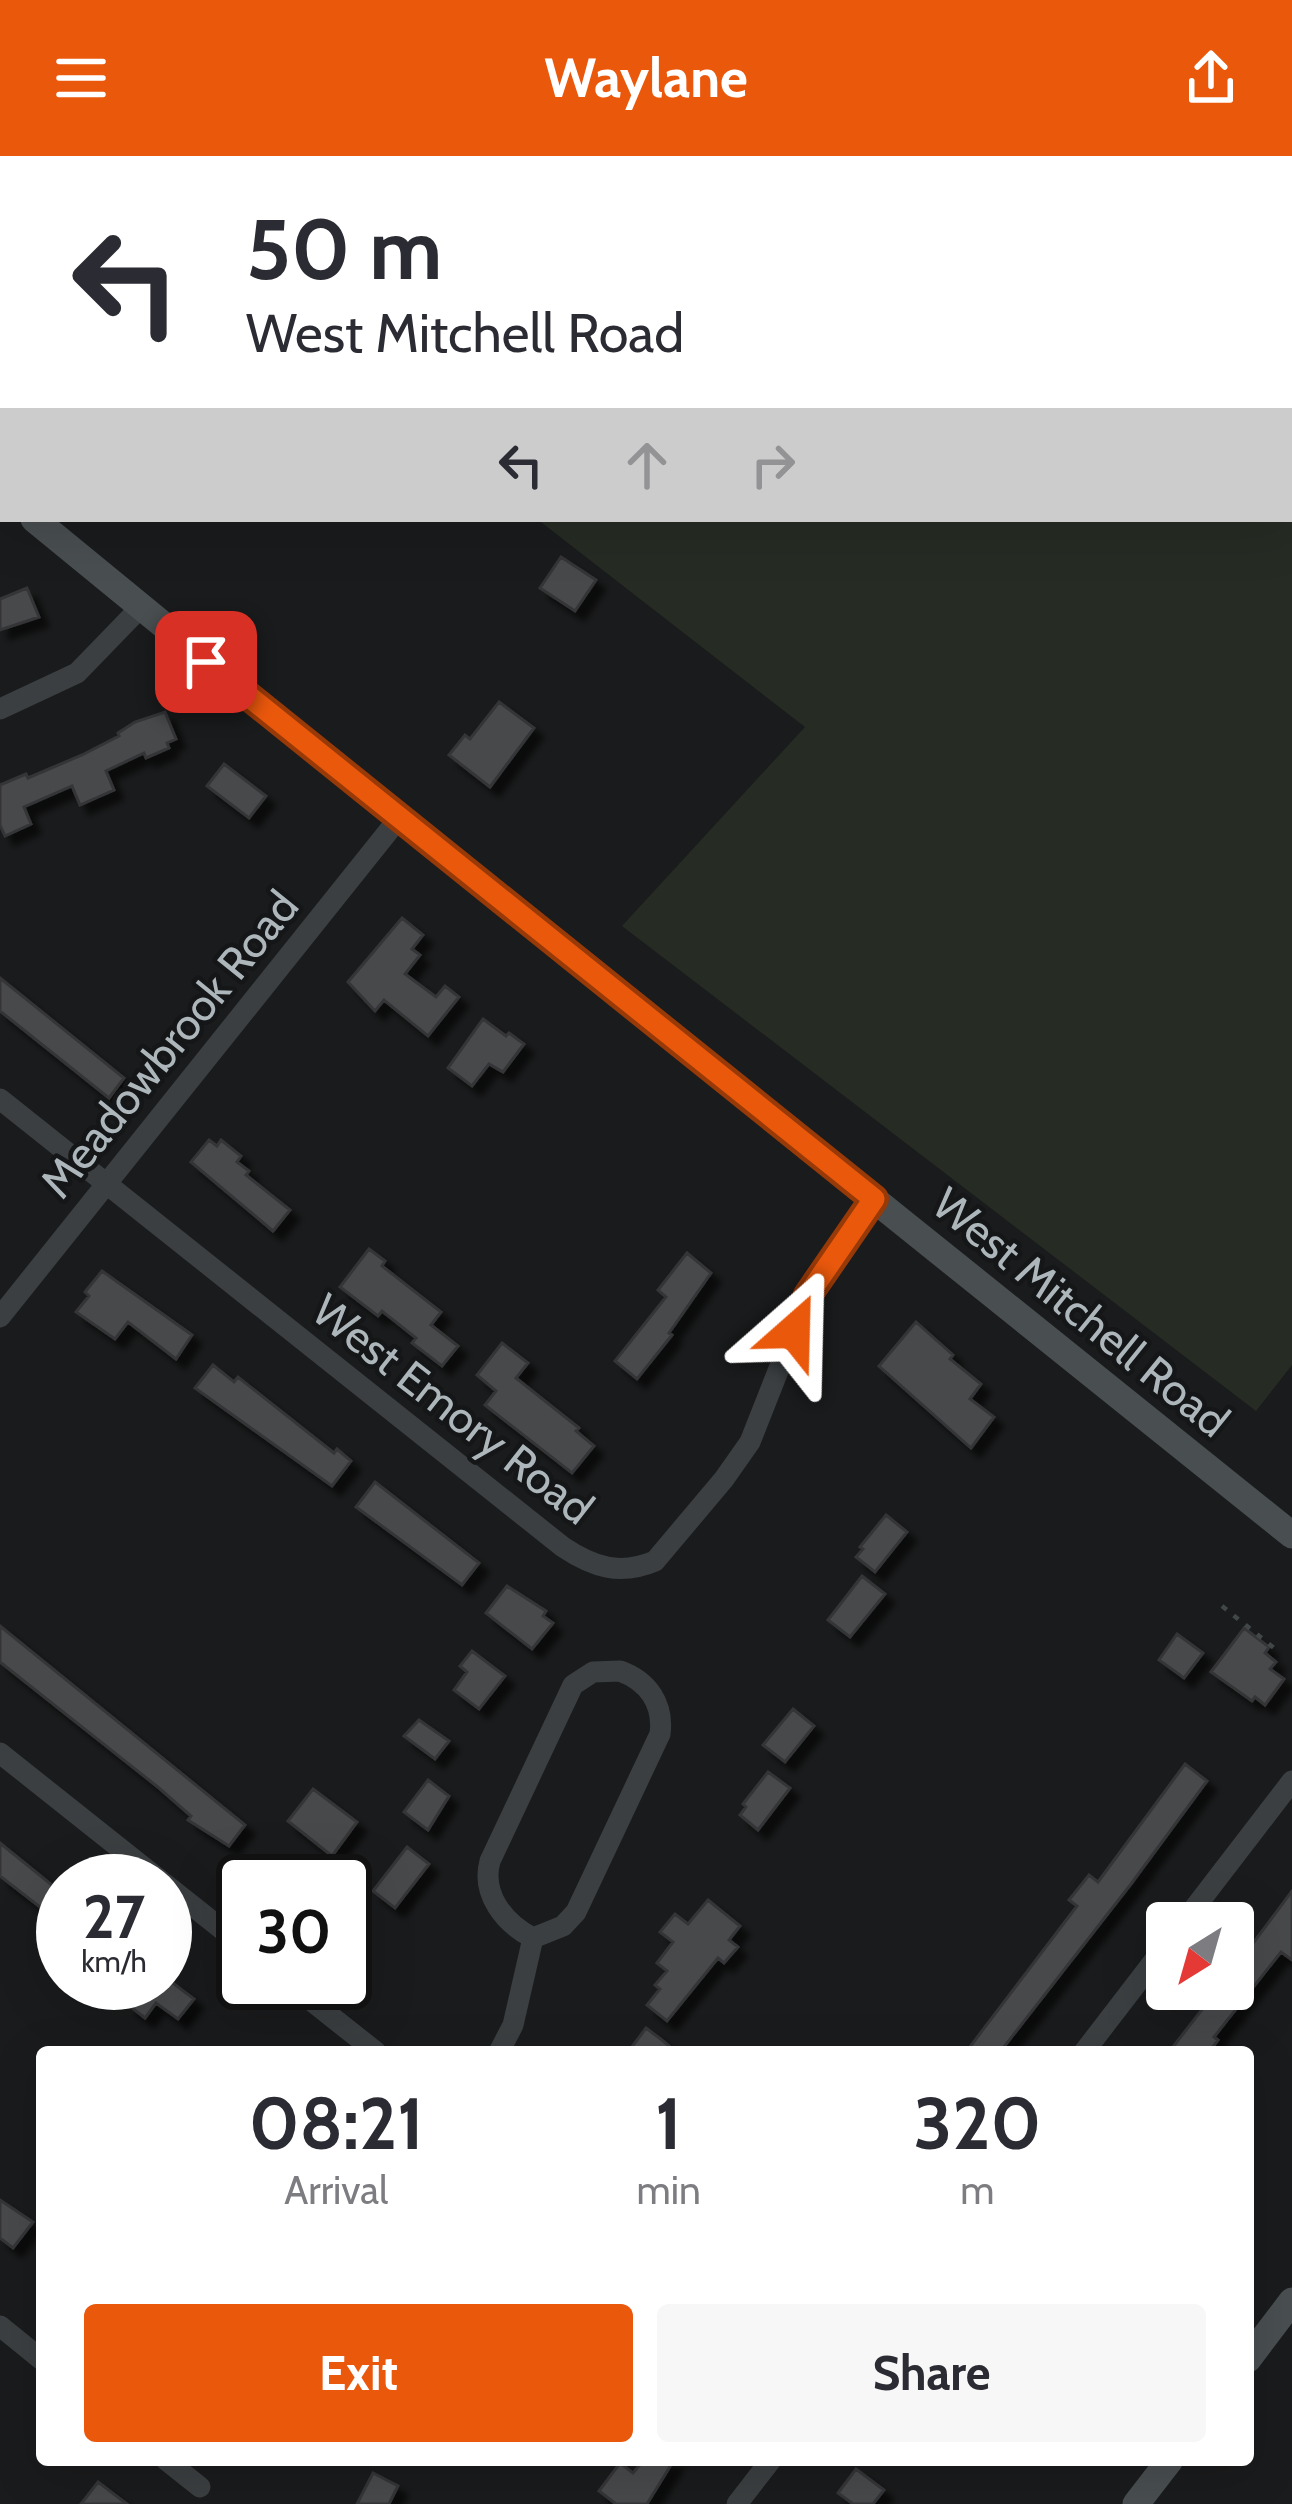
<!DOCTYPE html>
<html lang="en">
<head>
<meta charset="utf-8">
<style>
	:root { --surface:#fff; --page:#f7f7f7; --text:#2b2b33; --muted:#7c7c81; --accent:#ea580c }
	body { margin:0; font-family:Cabin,sans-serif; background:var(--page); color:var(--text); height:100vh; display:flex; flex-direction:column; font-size:45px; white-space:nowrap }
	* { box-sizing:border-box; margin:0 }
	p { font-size:39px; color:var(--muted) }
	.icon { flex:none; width:66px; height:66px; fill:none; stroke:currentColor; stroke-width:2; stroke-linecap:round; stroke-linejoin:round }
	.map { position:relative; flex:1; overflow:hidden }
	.drawer { position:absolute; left:36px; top:1890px; width:1218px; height:420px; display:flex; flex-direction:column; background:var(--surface); border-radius:12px; box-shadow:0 12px 48px #0002 }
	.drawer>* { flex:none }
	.banner { position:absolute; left:0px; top:0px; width:1293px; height:366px; box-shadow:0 12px 48px #0002; background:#fff; color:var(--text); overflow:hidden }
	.needle { width:78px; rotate:217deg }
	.controls { position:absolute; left:1146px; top:1746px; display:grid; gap:24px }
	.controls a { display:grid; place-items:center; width:108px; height:108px; border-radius:12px; background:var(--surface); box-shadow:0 12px 48px #0002; font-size:60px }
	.speed { position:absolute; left:36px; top:1698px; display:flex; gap:24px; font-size:60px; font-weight:700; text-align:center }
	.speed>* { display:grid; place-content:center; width:156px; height:156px; border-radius:50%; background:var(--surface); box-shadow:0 12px 48px #0002; line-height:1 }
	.speed small { font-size:30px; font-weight:400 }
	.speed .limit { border:6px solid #111; border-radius:18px; background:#fff; color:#111 }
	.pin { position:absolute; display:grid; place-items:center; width:102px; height:102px; color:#fff; margin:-51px; border-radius:24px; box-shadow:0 6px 18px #0006 }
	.me { position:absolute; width:132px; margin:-66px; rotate:25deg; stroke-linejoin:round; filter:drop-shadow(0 0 9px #0008) }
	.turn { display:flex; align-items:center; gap:42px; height:252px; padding:0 48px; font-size:54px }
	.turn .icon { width:156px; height:156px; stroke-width:2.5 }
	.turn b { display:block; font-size:84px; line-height:102px }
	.lanes { display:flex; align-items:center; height:114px; padding:0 48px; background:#0003; justify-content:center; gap:60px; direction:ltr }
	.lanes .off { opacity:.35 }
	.eta { display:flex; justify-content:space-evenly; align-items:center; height:204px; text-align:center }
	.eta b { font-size:72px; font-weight:800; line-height:84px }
	.button { display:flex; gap:24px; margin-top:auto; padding:24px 48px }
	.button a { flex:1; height:138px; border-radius:12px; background:var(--accent); color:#fff; font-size:48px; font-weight:800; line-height:138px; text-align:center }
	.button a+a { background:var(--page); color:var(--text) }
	header { display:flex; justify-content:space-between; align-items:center; height:156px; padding:0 48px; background:var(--accent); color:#fff; font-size:54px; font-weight:800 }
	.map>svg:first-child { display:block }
</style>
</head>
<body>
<header><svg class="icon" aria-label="menu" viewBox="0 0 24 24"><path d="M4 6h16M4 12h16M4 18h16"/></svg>Waylane<svg class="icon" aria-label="share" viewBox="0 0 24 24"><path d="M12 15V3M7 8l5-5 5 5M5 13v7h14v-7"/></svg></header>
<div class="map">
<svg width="1292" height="2348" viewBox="0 0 1292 2348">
	<defs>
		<filter id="shadow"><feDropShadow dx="9" dy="9" stdDeviation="3" flood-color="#0009"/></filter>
	</defs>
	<rect width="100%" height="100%" fill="#1a1b1c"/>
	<path fill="#262c24" d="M 136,0 L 1292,0 L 1292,1209 L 1256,1255 L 622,770 L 805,571 L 537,363 L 1290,363 L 1290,3 L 130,3 Z"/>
	<path fill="#47494c" stroke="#343638" stroke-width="3" filter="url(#shadow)" d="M 561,401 L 596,424 L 575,455 L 540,432 Z
		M 27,432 L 39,461 L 0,474 L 0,443 Z
		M 499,546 L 534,572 L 490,631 L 449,599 L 465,579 L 470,583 Z
		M 165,556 L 176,583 L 167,587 L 169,592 L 146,602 L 144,597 L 106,615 L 114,634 L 80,649 L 72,630 L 24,651 L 31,668 L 5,680 L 0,669 L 0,629 L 26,618 L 28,622 L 82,599 L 119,580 L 118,577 L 135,566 Z
		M 224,608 L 266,640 L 249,662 L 207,630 Z
		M 402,762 L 423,779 L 412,793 L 420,799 L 405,818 L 436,841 L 445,830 L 459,841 L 428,880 L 384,844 L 375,855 L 348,826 Z
		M 0,822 L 124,922 L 109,942 L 0,855 Z
		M 483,863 L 506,880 L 509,877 L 524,888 L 503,916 L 489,908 L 472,930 L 448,912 Z
		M 209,984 L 217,990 L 221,984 L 241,1000 L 237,1006 L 249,1015 L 246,1019 L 290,1054 L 273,1075 L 191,1006 Z
		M 369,1093 L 385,1105 L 382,1110 L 441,1156 L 431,1169 L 458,1190 L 442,1210 L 412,1187 L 416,1182 L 382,1155 L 378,1160 L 340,1131 Z
		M 687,1097 L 711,1117 L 669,1177 L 672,1179 L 637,1223 L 615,1205 L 666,1141 L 658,1134 Z
		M 102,1115 L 192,1179 L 176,1203 L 128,1166 L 115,1183 L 76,1156 L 89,1140 L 85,1136 Z
		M 916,1166 L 953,1199 L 950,1203 L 981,1228 L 970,1243 L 994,1261 L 971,1292 L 879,1210 Z
		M 502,1187 L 528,1207 L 516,1222 L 579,1272 L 576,1275 L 594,1290 L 572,1317 L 485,1249 L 496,1235 L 477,1219 Z
		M 213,1209 L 234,1226 L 238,1221 L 334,1297 L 337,1293 L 351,1305 L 332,1330 L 195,1232 Z
		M 375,1326 L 479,1407 L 462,1429 L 356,1351 Z
		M 886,1359 L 907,1376 L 875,1416 L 856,1401 L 863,1393 L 860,1391 Z
		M 862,1420 L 885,1438 L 850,1481 L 828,1464 Z
		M 507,1430 L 546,1455 L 543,1460 L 553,1467 L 532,1493 L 486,1457 Z
		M 0,1470 L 245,1669 L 229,1690 L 188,1664 L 191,1660 L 159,1632 L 0,1506 Z
		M 1244,1472 L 1269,1491 L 1265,1497 L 1276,1506 L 1270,1513 L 1284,1523 L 1265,1549 L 1255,1541 L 1252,1545 L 1211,1516 Z
		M 1177,1478 L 1203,1497 L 1184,1522 L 1159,1504 Z
		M 472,1495 L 505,1520 L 479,1553 L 454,1534 L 467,1516 L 460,1510 Z
		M 793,1553 L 814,1570 L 785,1606 L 763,1589 Z
		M 419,1564 L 449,1585 L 435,1603 L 404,1580 Z
		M 1185,1608 L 1207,1625 L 1131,1728 L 1000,1896 L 966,1896 L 1077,1750 L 1069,1744 L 1089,1719 L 1098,1726 Z
		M 768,1616 L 790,1632 L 758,1674 L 740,1659 L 746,1651 L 743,1648 Z
		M 428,1624 L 449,1640 L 428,1674 L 404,1656 Z
		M 313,1633 L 357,1666 L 332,1700 L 288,1665 Z
		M 0,1687 L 63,1738 L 63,1769 L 0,1720 Z
		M 407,1691 L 429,1708 L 395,1752 L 373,1735 Z
		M 1292,1735 L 1292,1804 L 1281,1796 L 1214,1881 L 1218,1884 L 1209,1896 L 1169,1896 L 1218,1833 L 1233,1833 L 1233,1814 Z
		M 708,1744 L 740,1770 L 729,1784 L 738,1791 L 724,1807 L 718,1802 L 667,1865 L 647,1849 L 660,1833 L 655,1829 L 667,1815 L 657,1807 L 673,1786 L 660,1776 L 675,1758 L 688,1768 Z
		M 144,1827 L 173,1827 L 194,1843 L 178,1863 L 156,1847 L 145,1862 L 127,1848 Z
		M 646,1872 L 662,1884 L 676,1896 L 628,1896 Z
		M 0,2044 L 33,2066 L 13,2092 L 0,2082 Z
		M 644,2304 L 674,2304 L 647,2348 L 616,2348 L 599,2335 L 620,2307 L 633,2317 Z
		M 856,2313 L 884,2334 L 873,2348 L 853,2348 L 838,2337 Z
		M 373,2317 L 398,2330 L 389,2348 L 357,2348 Z
		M 98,2326 L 127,2348 L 81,2348 Z"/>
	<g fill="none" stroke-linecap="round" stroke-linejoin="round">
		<path stroke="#414648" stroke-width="4.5" stroke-dasharray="6 9" stroke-linecap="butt" d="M 1222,1450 L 1274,1492 L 1270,1497"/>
		<path stroke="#3b3f41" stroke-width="21" d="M 0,553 L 77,517 L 140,452
			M 0,943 L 563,1391 C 593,1411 620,1420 655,1405 L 724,1323 L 750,1286 L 808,1139 L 874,1043
			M 0,1161 L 399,662
			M 620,1515 C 648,1525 664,1548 660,1578 L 576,1756 L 563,1770 L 533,1782 C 504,1767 481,1738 490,1705 L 573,1529 L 593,1516 Z
			M 0,1597 L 161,1725
			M 165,1728 L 243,1790
			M 1183,1767 L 1292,1625
			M 289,1827 L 376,1896
			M 499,1896 L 513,1869 L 533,1782
			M 1084,1896 L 1167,1788
			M 0,2170 L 42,2204
			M 166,2304 L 200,2331
			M 737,2348 L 771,2304"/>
		<path stroke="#494e51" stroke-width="27" d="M 0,334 L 3,337
			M 34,363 L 399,662 L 1292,1379
			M 1248,2203 L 1292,2145
			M 1136,2348 L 1170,2304"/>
	</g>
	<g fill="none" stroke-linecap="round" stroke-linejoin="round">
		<defs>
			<path id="route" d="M 206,506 L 874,1043 L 808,1139 L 794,1175"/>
		</defs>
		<use href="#route" stroke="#983908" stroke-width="30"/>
		<use href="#route" stroke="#ea580c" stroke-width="21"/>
	</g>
	<g text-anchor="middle" stroke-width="9" stroke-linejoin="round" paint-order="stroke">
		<g font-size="45" fill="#adb7bb" stroke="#151617">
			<text transform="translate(169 888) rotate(-51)" y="16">Meadowbrook Road</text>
			<text transform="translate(1081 1156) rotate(39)" y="16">West Mitchell Road</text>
			<text transform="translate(453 1253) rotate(38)" y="16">West Emory Road</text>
		</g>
	</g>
</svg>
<div class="controls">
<a><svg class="needle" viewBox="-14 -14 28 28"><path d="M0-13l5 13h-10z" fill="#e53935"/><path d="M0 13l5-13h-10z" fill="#7c7c81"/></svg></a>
</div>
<div class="speed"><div>27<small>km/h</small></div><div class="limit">30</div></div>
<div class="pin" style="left:206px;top:506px;background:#d93025"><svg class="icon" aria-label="arrive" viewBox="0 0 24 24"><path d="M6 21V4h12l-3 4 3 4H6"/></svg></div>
<svg class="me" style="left:794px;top:1175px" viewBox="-20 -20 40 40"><path d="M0-17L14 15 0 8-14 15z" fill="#ea580c" stroke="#fff" stroke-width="4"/></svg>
<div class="banner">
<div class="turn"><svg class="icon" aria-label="left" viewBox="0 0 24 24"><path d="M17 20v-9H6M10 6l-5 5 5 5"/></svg><div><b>50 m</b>West Mitchell Road</div></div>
<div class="lanes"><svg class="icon" aria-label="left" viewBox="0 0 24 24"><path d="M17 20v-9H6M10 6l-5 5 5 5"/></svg><svg class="icon off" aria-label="ahead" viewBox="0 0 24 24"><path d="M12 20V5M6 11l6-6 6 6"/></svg><svg class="icon off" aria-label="right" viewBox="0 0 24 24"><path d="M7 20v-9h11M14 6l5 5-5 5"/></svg></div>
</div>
<section class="drawer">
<div class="eta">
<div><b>08:21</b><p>Arrival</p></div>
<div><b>1</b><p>min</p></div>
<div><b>320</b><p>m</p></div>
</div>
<div class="button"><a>Exit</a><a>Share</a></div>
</section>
</div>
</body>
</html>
